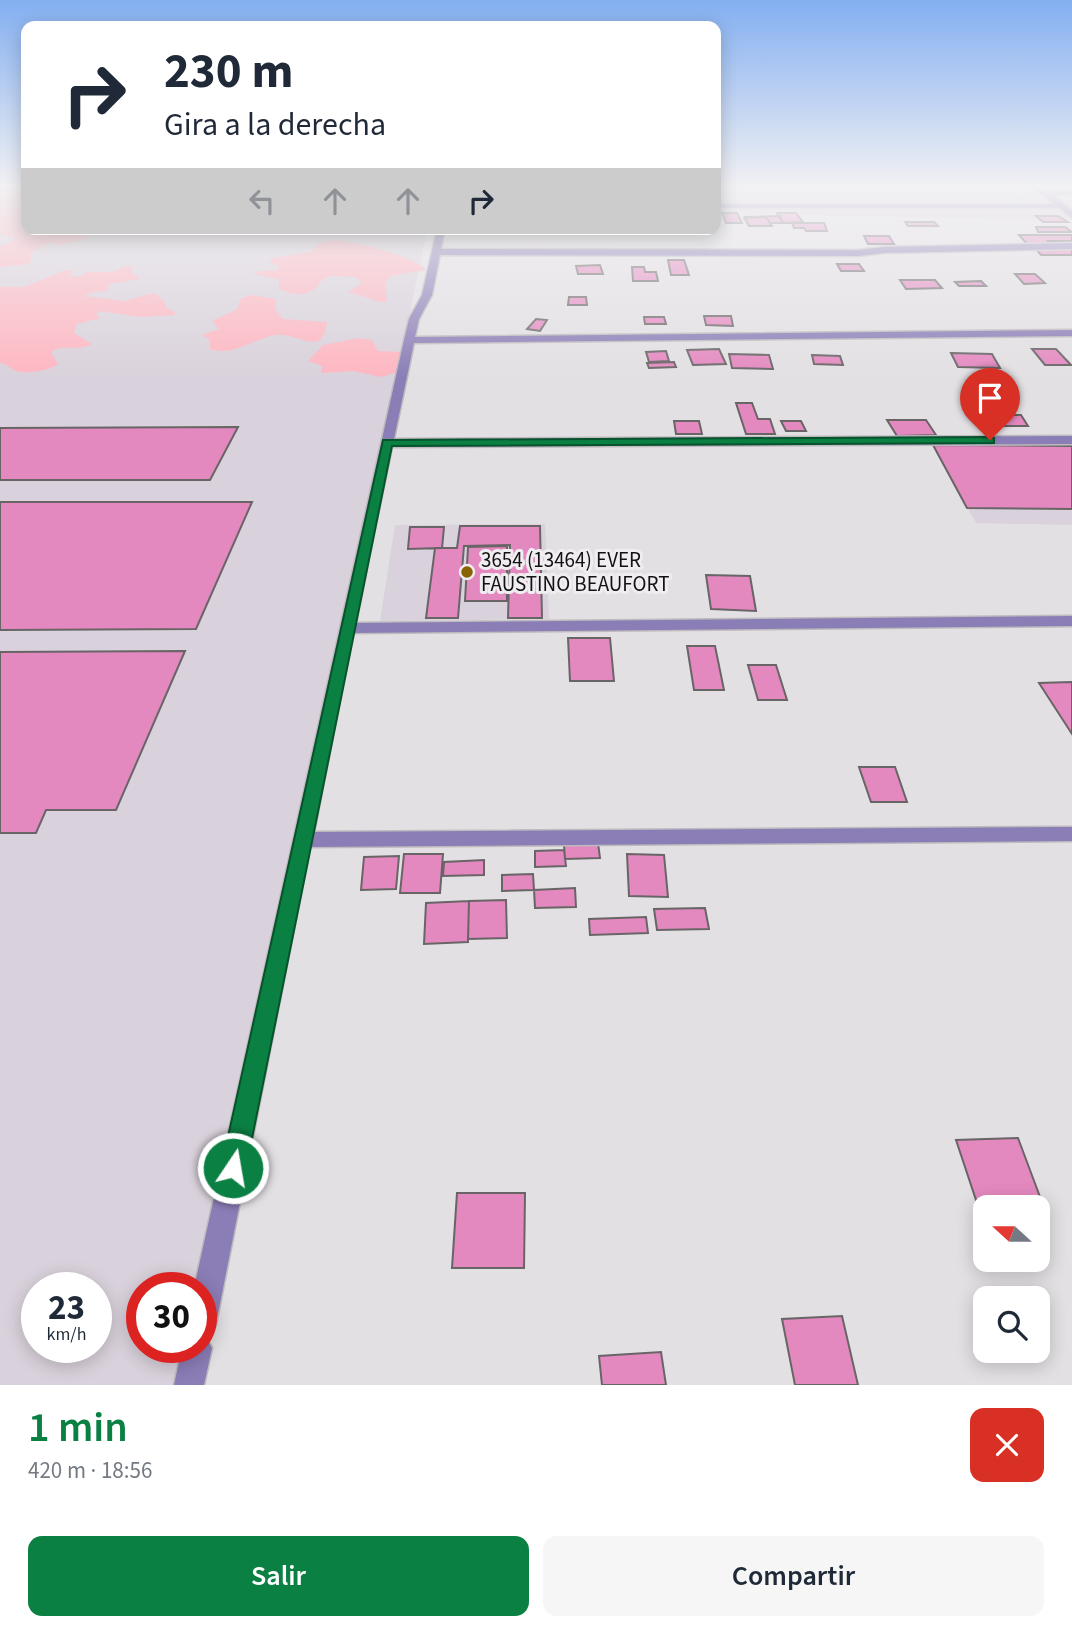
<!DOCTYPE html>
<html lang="es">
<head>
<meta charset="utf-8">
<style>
	:root { --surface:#fff; --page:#f6f6f7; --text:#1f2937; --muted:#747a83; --accent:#0b8043 }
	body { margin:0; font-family:"Source Sans 3",sans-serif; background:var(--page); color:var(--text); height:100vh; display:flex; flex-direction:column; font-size:26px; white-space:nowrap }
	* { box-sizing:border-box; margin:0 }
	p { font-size:23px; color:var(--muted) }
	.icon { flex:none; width:38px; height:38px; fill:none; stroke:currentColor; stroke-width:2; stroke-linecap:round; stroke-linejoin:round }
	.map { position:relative; height:1385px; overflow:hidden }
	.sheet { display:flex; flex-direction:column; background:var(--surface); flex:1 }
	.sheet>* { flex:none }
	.hud { position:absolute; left:21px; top:21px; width:700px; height:214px; border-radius:14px; box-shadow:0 4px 18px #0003; background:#fff; color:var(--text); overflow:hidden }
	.needle { width:46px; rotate:291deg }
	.controls { position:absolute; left:973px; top:1195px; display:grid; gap:14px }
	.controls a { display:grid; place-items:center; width:77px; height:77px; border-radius:14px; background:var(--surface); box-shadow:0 4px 18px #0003; font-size:35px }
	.speed { position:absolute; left:21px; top:1272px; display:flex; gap:14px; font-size:35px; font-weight:700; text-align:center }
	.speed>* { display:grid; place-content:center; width:91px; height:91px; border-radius:50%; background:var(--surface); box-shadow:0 4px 18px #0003; line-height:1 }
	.speed small { font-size:18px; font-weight:400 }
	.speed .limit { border:10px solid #d22; background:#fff; color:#111 }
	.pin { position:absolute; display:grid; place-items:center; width:60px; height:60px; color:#fff; margin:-72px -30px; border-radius:50% 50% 50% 0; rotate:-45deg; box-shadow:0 0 7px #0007 }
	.pin .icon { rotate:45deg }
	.me { position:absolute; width:77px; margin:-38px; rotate:12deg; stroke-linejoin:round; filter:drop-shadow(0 0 5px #0008) }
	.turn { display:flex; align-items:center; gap:24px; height:147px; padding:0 28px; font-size:32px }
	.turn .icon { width:91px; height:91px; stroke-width:2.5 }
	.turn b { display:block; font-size:49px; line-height:60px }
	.lanes { display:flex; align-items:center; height:66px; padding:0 28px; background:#0003; justify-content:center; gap:35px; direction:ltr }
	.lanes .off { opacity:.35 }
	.round { display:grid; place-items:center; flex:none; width:74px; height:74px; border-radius:14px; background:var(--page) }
	.overview { display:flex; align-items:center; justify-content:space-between; height:119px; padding:0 28px }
	h1 { font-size:42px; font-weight:600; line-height:52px; color:var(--accent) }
	.action { display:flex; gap:14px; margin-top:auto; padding:14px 28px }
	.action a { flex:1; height:80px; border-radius:14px; background:var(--accent); color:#fff; font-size:28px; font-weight:600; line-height:80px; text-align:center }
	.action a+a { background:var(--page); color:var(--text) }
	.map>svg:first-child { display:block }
</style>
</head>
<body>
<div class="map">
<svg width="1072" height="1385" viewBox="0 0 1072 1385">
	<rect width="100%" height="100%" fill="#e3e0e4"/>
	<path fill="#d9d1db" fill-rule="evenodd" d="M 716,186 L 1072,186 L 1072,220 L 716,214 Z
		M 0,187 L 26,187 L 26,229 L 427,229 L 201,1328 L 201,1288 L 142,1288 L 142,1348 L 197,1348 L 189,1385 L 0,1385 ZM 37,1288 L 96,1288 L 96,1348 L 37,1348 Z
		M 931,443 L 1072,443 L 1072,525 L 976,523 Z
		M 545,524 L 549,619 L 380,621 L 395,525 Z"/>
	<path fill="#feb6c1" d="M 0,186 L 26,186 L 26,229 L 96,229 L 84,239 L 63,245 L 49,243 L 30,253 L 32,259 L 29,264 L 0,267 L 0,246 L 12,241 L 14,237 L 0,234 Z
		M 337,240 C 355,241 418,258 426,270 L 390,276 L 385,283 L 387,301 L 381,302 L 348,292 L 362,283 L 356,277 L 330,276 L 322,280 L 315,289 L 305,294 L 293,294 L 279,289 L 279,279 L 252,274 L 260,271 L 278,270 L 277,265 L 269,262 L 273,258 L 311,252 L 319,243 Z
		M 127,266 L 132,267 L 132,274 L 138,275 L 139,279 L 109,284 L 107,291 L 93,292 L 84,296 L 124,301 L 153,293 L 163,299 L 167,308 L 175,312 L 175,315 L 140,317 L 100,311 L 96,314 L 101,318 L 77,324 L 74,333 L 92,344 C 81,351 66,345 53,350 L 52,354 L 58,364 C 50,371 24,375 14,370 C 9,367 7,364 0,363 L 0,287 L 24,287 L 66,270 L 72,271 L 70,275 C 77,279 81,276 86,272 L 112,272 Z
		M 253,295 L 276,299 L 275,309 L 283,319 L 327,322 C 326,328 325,337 318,341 C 310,345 289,333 275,335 C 254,339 232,357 210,349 L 210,340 L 202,335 L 219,329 L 212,321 L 237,309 L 241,298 Z
		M 358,338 L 372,340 L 378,351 L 405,352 L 398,364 L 401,371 L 381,377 L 353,371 L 322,373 L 321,370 L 323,366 L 308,361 L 323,345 Z"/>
	<path fill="#e489c0" stroke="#696567" stroke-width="2" d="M 722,213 L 737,213 L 742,223 L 726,223 Z
		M 777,213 L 796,213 L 803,222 L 783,223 Z
		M 780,216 L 783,223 L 770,223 L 771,226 L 749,226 L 745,217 Z
		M 1036,216 L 1058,216 L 1068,222 L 1043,222 Z
		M 766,217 L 772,226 L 749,226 L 744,218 Z
		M 905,222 L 934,222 L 938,226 L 908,226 Z
		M 792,223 L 824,223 L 827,231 L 806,231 L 804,228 L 794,228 Z
		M 1036,227 L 1065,227 L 1072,232 L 1038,232 Z
		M 1019,235 L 1072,235 L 1072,241 L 1048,241 L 1052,245 L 1028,245 Z
		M 864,236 L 889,236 L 894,244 L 868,244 Z
		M 1035,248 L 1072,249 L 1072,255 L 1041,255 Z
		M 668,260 L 684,260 L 689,275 L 671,275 Z
		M 837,264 L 859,264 L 864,271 L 841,271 Z
		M 600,265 L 603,274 L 578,274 L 576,266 Z
		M 632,267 L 644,267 L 645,272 L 656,272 L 658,281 L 633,281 Z
		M 1015,274 L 1035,274 L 1045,283 L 1024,284 Z
		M 900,280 L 935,280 L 942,288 L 906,289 Z
		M 981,281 L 986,286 L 959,286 L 955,282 Z
		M 569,297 L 586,297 L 587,305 L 568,305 Z
		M 704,316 L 731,316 L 733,326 L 706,325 Z
		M 644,317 L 664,317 L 666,324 L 645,324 Z
		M 536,319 L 547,320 L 540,331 L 527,329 Z
		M 719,349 L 726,364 L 693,365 L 687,350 Z
		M 1032,349 L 1056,349 L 1071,365 L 1045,365 Z
		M 666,351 L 669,361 L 649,362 L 646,352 Z
		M 951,353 L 992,354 L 1000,368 L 958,367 Z
		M 729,354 L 769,355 L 773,369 L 732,368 Z
		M 812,355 L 840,356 L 843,365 L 814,364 Z
		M 674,362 L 676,367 L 649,368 L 647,363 Z
		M 736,403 L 752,403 L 758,419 L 770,419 L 775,434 L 746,434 Z
		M 991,415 L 1021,415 L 1028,426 L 998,426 Z
		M 887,420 L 926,420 L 936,435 L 897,436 Z
		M 674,421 L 699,421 L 702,434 L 676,434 Z
		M 781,421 L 801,421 L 806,431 L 786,431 Z
		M 238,427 L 210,480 L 0,480 L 0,428 Z
		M 933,445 L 1072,446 L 1072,509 L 967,508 Z
		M 0,502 L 252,502 L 196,629 L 0,630 Z
		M 460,526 L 540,526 L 542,618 L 508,618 L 510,545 L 464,546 L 458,618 L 426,618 L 435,548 L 457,548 Z
		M 410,527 L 444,527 L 442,548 L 408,549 Z
		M 507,546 L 507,601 L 465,601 L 468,547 Z
		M 706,575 L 750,576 L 756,611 L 711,609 Z
		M 568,638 L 610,638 L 614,681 L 570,681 Z
		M 687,646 L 715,646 L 724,690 L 694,690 Z
		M 185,651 L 116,810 L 46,810 L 36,833 L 0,833 L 0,652 Z
		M 748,665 L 776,665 L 787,700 L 758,700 Z
		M 1072,682 L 1072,734 L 1039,683 Z
		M 859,767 L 895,767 L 907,802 L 871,802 Z
		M 598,843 L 600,858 L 565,859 L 564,845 Z
		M 564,850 L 566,866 L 535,867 L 535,851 Z
		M 404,854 L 443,854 L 440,893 L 400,893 Z
		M 627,854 L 664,855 L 668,897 L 629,896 Z
		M 399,856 L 396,889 L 361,890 L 364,857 Z
		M 484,860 L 484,875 L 443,876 L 444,862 Z
		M 533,874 L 534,890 L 502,891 L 502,875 Z
		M 575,888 L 576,907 L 535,908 L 534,890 Z
		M 506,900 L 507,938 L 468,939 L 469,901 Z
		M 469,901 L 468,942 L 424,944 L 426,903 Z
		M 705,908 L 709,929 L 657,930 L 654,909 Z
		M 646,917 L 648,933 L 590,935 L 589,919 Z
		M 1018,1138 L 1046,1213 L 1038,1213 L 1038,1208 L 985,1208 L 985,1215 L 981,1215 L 956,1140 Z
		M 457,1193 L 525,1193 L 524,1268 L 452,1268 Z
		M 842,1316 L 858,1385 L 795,1385 L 782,1319 Z
		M 661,1352 L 666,1385 L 602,1385 L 599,1356 Z"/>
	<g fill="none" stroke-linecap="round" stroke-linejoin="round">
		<defs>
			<path id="minor" d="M 1032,186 L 1040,186 L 1047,191 L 1072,191 L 1072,195 L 1053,195 L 1072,211 L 1072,218 L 1059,208 L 716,208 L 716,204 L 1053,204 Z
				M 437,229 L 445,229 L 441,249 L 858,250 L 884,247 L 1072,243 L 1072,249 L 884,253 L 858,256 L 440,255 L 432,295 L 419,319 L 415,337 L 1072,330 L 1072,336 L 414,343 L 394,439 L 1072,436 L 1072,444 L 392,447 L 355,623 L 1072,616 L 1072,626 L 353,633 L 314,832 L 1072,827 L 1072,841 L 310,847 L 216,1324 L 211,1334 L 206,1337 L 212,1348 L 204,1385 L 174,1385 L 182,1348 L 201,1348 L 201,1288 L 194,1288 L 404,340 L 409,319 L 422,295 Z"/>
		</defs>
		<use href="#minor" stroke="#bebbbe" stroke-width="3"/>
		<use href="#minor" fill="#8b7db6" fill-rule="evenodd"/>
	</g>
	<linearGradient id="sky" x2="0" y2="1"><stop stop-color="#83aff1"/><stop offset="0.49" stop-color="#f2f1f3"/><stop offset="1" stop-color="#f2f1f3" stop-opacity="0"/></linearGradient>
	<rect width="1072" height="379" fill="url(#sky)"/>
	<path fill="#0b8043" stroke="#07532c" stroke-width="2" d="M 990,437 L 994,438 L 994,443 L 392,446 L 246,1168 L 242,1177 L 233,1180 L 225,1177 L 221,1168 L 383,440 Z"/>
	<circle fill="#896301" stroke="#f0edf1" stroke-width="2.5" cx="467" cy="572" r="7"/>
	<g text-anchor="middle" stroke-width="6" stroke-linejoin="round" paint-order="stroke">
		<g font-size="21" fill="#131213" stroke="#f0edf1" text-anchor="start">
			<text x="481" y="567">3654 (13464) EVER<tspan x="481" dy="24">FAUSTINO BEAUFORT</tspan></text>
		</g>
	</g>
</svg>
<div class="controls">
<a><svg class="needle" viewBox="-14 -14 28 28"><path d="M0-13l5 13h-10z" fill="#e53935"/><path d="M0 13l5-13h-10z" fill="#747a83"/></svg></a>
<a><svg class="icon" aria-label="search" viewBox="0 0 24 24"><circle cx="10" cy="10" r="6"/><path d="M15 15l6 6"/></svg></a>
</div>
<div class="speed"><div>23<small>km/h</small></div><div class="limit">30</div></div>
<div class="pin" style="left:990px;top:440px;background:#d93025"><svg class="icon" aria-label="arrive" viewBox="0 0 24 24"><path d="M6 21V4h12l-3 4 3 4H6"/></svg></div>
<svg class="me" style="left:233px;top:1168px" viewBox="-20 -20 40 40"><circle r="17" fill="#0b8043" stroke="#fff" stroke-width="3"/><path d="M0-11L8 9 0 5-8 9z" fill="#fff"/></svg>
<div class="hud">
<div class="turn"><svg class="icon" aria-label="right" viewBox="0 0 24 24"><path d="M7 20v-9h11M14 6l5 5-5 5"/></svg><div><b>230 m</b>Gira a la derecha</div></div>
<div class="lanes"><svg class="icon off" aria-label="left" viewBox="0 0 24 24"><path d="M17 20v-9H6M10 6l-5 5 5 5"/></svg><svg class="icon off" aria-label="ahead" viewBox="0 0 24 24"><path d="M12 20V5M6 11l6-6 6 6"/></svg><svg class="icon off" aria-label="ahead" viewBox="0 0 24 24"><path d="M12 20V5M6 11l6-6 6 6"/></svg><svg class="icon" aria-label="right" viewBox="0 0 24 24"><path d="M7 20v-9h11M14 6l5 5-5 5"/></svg></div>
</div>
</div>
<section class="sheet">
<div class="overview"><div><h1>1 min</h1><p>420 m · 18:56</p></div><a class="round" style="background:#d93025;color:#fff"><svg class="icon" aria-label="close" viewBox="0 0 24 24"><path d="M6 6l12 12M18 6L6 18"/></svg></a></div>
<div class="action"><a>Salir</a><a>Compartir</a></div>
</section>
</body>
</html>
